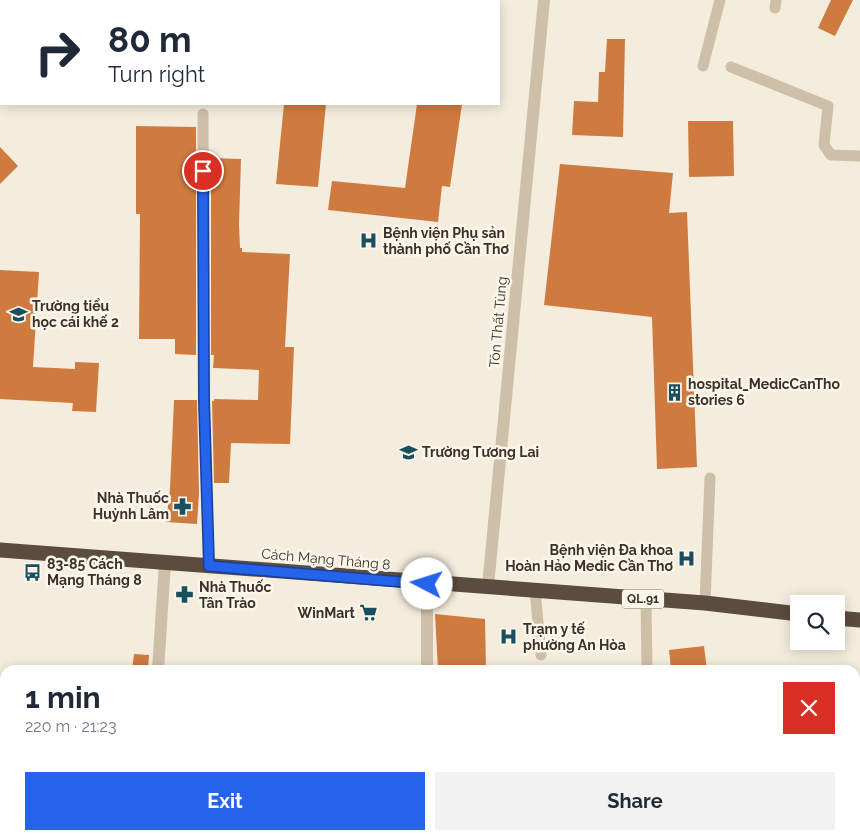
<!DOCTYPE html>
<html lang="en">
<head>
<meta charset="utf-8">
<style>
	:root { --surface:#fff; --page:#f2f2f3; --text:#1f2937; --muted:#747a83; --accent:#2563eb }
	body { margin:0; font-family:Raleway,sans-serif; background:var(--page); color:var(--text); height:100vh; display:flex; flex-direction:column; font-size:19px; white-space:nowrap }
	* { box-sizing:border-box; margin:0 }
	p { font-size:16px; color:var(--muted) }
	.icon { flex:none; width:28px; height:28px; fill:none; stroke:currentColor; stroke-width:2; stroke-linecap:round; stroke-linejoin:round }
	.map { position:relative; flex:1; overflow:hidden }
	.side { position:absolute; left:0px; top:665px; width:860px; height:175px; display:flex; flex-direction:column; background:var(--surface); border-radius:15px 15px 0 0; box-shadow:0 2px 12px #0003 }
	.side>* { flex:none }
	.guide { position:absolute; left:0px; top:0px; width:500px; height:105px; box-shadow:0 2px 12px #0003; background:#fff; color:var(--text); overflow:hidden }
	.controls { position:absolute; left:790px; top:595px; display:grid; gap:10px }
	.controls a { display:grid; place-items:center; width:55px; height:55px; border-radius:0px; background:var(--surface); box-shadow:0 2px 12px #0003; font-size:25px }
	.pin { position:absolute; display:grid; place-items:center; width:42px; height:42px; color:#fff; margin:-21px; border:2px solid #fff; border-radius:50%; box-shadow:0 1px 5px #0007 }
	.me { position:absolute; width:55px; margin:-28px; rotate:275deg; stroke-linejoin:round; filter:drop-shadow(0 0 4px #0008) }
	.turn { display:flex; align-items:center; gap:18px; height:105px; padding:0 25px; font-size:22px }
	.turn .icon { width:65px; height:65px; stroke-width:2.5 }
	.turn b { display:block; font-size:35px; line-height:42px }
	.round { display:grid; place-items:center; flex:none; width:52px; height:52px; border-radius:0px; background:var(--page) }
	.overview { display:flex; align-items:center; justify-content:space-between; height:85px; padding:0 25px }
	h1 { font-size:30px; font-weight:700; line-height:38px }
	.action { display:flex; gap:10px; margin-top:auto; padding:10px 25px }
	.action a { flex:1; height:58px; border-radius:0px; background:var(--accent); color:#fff; font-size:20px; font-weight:700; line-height:58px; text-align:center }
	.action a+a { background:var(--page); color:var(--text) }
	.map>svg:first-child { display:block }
</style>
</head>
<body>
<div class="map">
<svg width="860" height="840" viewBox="0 0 860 840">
	<rect width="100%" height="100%" fill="#f4eddd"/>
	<path fill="#cf7b40" d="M 831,0 L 853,0 L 835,36 L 818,28 Z
		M 607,39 L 625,39 L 623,137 L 572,135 L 574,101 L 598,102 L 599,72 L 605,72 Z
		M 284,104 L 326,104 L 318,187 L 276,184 Z
		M 417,104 L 462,104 L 450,187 L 442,186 L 438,222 L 328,210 L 332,181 L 405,188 Z
		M 688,121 L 733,121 L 734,176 L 689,177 Z
		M 136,126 L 196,127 L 196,355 L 175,354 L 175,339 L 139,339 L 140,214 L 136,214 Z
		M 0,147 L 18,166 L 0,184 Z
		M 211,158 L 241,159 L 239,224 L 240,248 L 242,248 L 242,252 L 290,254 L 285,347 L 294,347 L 290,444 L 231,443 L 229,483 L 214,483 L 212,401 L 214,401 L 214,399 L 258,400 L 259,370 L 213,368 L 214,355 L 211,355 Z
		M 560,164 L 673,173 L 669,213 L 687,212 L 697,467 L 657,469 L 652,317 L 544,305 Z
		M 0,270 L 39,272 L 33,367 L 75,369 L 75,362 L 99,363 L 96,412 L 72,411 L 73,403 L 0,399 Z
		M 174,400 L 197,400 L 199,494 L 197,524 L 166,522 L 170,489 Z
		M 435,614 L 485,619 L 486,670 L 438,670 Z
		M 704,646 L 707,670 L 671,670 L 669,650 Z
		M 134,654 L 149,655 L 148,670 L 132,670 Z"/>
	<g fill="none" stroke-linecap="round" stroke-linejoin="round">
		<path stroke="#cebfa8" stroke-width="11" d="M 775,8 L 776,0
			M 703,66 L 720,0
			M 731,67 L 828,106 L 824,145 L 831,155 L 860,156
			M 203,114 L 204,400 L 209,566
			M 535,590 L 541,655
			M 646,599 L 647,670
			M 705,603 L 710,478
			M 651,835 L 651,840"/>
		<path stroke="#cebfa8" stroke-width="12" d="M 488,586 L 544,0
			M 158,670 L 165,563
			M 427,670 L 427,583
			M 431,835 L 431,840
			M 147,840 L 148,835"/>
		<path stroke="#5b4c3f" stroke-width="15" d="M 0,550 L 705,603 L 799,614
			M 836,618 L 860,620"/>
	</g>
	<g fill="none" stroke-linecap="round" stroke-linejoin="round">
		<defs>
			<path id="route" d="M 203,171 L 204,400 L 209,566 L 427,584"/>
		</defs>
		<use href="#route" stroke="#184099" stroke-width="12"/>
		<use href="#route" stroke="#2563eb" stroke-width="9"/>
	</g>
	<defs>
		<symbol id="hospital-bare" viewBox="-9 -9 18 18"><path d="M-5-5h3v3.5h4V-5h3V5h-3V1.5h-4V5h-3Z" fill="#1a4f5f" stroke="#fbf6ea" stroke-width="2.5" paint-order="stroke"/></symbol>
		<symbol id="school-bare" viewBox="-9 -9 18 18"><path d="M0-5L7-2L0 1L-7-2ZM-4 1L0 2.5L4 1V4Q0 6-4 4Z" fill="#1a4f5f" stroke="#fbf6ea" stroke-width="2.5" paint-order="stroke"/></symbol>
		<symbol id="building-bare" viewBox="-9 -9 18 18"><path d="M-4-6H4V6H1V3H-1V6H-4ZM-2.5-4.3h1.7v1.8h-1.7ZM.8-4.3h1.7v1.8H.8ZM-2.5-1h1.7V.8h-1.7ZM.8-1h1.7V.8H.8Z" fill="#1a4f5f" stroke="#fbf6ea" stroke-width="2.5" paint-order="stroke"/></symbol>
		<symbol id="pharmacy-bare" viewBox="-9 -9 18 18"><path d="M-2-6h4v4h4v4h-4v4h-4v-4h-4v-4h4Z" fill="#1a4f5f" stroke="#fbf6ea" stroke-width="2.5" paint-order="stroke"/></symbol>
		<symbol id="bus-bare" viewBox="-9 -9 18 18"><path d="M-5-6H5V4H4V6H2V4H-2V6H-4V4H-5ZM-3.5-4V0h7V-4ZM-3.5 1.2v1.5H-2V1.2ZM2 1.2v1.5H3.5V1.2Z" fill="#1a4f5f" stroke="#fbf6ea" stroke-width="2.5" paint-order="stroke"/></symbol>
		<symbol id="supermarket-bare" viewBox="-9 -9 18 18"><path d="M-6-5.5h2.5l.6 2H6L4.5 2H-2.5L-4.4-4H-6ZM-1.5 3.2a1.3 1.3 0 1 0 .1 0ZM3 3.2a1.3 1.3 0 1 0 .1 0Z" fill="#1a4f5f" stroke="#fbf6ea" stroke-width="2.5" paint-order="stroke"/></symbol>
	</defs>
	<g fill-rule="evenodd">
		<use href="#hospital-bare" x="356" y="228" width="25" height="25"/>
		<use href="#school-bare" x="6" y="302" width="25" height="25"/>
		<use href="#building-bare" x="662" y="380" width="25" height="25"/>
		<use href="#school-bare" x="396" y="440" width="25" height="25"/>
		<use href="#pharmacy-bare" x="170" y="494" width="25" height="25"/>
		<use href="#hospital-bare" x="674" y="546" width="25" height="25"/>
		<use href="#bus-bare" x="20" y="560" width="25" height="25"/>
		<use href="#pharmacy-bare" x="172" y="582" width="25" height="25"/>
		<use href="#supermarket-bare" x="356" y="600" width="25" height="25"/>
		<use href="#hospital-bare" x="496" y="624" width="25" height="25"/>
	</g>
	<g text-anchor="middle" stroke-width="5" stroke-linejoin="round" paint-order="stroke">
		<rect fill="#fbf6ea" stroke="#746c62" stroke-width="1" x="622" y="589.5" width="42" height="19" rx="4"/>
		<g font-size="12" font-weight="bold" fill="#3a3128">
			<text x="643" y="603">QL.91</text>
		</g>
		<g font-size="14" font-weight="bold" fill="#3a3128" stroke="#fbf6ea" text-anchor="start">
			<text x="383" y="238">Bệnh viện Phụ sản<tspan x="383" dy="16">thành phố Cần Thơ</tspan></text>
			<text x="32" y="311">Trường tiểu<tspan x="32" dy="16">học cái khế 2</tspan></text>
			<text x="688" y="389">hospital_MedicCanTho<tspan x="688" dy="16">stories 6</tspan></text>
			<text x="422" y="457">Trường Tương Lai</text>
			<text x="169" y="503" text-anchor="end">Nhà Thuốc<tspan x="169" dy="16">Huỳnh Lâm</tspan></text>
			<text x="673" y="555" text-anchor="end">Bệnh viện Đa khoa<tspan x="673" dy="16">Hoàn Hảo Medic Cần Thơ</tspan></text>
			<text x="47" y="569">83-85 Cách<tspan x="47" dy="16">Mạng Tháng 8</tspan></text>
			<text x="199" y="592">Nhà Thuốc<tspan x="199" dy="16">Tân Trào</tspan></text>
			<text x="355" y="618" text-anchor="end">WinMart</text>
			<text x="523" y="634">Trạm y tế<tspan x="523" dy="16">phường An Hòa</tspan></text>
		</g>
		<g font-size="14" fill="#3a3128" stroke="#fbf6ea">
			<text transform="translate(498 322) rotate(-85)" y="5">Tôn Thất Tùng</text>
			<text transform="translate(326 559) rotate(5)" y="5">Cách Mạng Tháng 8</text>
		</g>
	</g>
</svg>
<div class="controls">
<a><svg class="icon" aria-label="search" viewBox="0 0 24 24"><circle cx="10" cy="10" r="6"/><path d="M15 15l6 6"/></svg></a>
</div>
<div class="pin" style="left:203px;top:171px;background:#d93025"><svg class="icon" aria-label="arrive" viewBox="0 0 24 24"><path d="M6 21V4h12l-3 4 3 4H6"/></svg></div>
<svg class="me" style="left:427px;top:584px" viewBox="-20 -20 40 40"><circle r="19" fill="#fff"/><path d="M0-13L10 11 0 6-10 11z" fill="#2563eb"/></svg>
<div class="guide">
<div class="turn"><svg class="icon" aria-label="right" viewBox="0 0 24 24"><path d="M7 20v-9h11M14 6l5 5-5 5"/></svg><div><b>80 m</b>Turn right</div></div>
</div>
<section class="side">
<div class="overview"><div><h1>1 min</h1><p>220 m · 21:23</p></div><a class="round" style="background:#d93025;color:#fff"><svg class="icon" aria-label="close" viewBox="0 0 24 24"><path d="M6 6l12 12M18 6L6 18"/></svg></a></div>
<div class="action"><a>Exit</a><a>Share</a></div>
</section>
</div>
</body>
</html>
